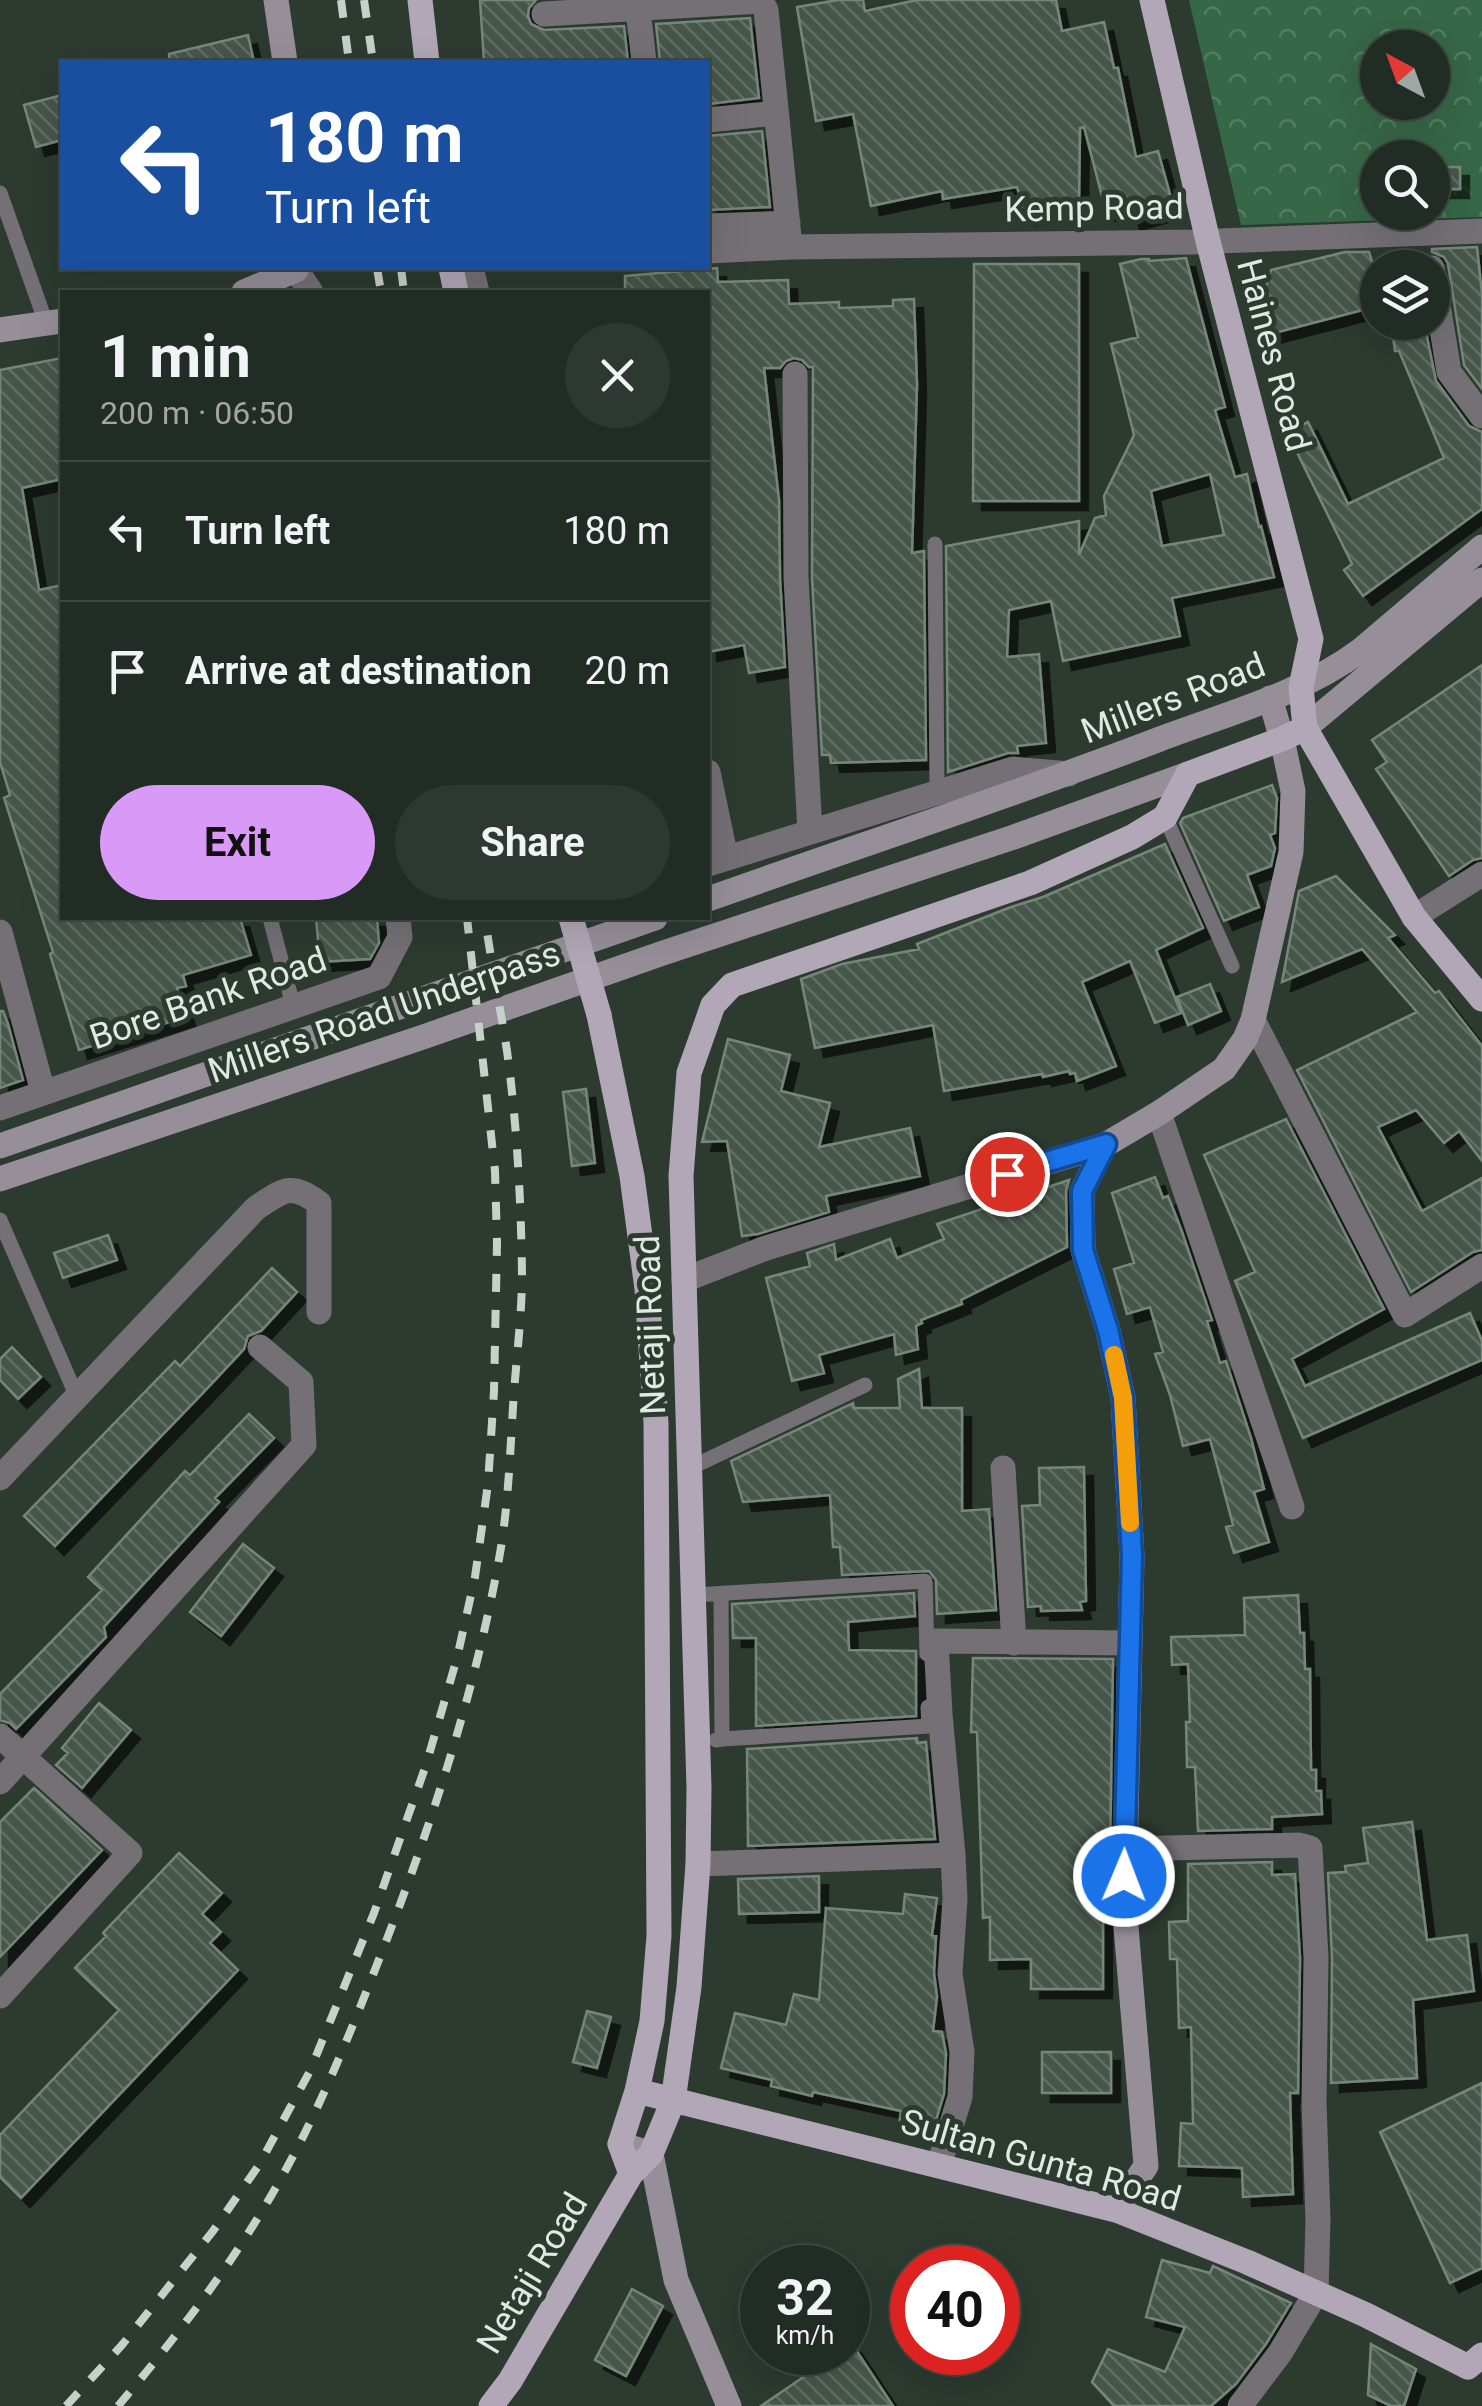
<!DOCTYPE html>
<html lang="en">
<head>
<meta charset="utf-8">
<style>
	:root { --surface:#212c24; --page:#2d3831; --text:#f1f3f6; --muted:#a2a7a6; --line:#3e4841; --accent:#d99af7 }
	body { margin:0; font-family:Roboto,sans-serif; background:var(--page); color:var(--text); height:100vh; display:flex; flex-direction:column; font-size:38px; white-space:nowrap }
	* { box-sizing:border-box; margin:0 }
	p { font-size:32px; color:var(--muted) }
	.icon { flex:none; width:55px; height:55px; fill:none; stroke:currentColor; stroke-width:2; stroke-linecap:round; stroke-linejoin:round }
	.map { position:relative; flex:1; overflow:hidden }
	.details { position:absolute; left:60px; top:290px; width:650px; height:630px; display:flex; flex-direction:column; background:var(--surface); border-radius:0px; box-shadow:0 10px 40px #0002,0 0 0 2px var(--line) }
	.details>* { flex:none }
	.banner { position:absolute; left:60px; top:60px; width:650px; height:210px; border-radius:0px; box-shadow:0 10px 40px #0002,0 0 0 2px var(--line); background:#1a4fa0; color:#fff; overflow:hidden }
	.needle { width:65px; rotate:319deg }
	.tools { position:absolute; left:1360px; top:30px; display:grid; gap:20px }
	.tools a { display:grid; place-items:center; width:90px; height:90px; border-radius:50%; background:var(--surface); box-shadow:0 10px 40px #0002,0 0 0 2px var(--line); font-size:50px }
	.speed { position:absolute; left:740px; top:2245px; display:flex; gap:20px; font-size:50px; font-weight:700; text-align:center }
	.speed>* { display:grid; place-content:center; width:130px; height:130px; border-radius:50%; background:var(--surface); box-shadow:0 10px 40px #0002,0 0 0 2px var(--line); line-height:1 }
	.speed small { font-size:25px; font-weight:400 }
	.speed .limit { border:15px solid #d22; background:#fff; color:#111 }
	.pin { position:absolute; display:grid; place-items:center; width:85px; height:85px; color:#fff; margin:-42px; border:5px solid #fff; border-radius:50%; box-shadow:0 2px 10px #0007 }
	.me { position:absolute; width:110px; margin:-55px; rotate:1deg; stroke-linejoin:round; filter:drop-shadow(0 0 8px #0008) }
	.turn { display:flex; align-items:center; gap:35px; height:210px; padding:0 40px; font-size:45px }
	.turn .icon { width:130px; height:130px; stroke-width:2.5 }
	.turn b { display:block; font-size:70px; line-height:85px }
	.round { display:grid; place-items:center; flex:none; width:105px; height:105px; border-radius:52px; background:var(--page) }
	.head { display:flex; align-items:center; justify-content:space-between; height:170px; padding:0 40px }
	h1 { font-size:60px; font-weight:700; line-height:75px }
	.cta { display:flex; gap:20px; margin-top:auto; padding:20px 40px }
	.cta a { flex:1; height:115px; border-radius:60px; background:var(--accent); color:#111; font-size:40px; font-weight:700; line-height:115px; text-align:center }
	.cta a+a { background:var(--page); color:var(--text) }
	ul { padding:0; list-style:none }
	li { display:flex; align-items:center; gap:30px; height:140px; padding:0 40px; border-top:2px solid var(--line) }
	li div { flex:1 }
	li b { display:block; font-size:38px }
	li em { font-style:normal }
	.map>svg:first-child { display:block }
</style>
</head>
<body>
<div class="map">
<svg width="1482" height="2406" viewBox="0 0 1482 2406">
	<defs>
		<pattern id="park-crowns" width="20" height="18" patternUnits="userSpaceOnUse" patternTransform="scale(2.5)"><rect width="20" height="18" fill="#366746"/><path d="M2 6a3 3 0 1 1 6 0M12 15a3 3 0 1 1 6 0" fill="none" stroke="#537d60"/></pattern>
		<pattern id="building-back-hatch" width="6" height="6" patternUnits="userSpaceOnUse" patternTransform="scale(2.5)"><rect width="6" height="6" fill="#47564b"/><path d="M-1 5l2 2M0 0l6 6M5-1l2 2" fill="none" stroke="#616e65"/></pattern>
		<filter id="shadow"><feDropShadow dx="9" dy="9" stdDeviation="0" flood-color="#0009"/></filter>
	</defs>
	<rect width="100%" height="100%" fill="#2c3a30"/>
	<path fill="url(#park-crowns)" fill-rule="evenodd" d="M 1189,0 L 1482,0 L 1482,217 L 1241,225 ZM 1378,48 L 1432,48 L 1432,102 L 1378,102 ZM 1378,158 L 1432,158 L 1432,212 L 1378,212 Z"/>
	<path fill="url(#building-back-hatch)" stroke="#76877a" stroke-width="2.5" fill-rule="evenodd" filter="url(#shadow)" d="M 480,0 L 536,0 L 529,8 L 528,16 L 531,24 L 544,30 L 624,26 L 628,62 L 484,62 Z
		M 838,0 L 863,0 L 865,11 L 917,0 L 1056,0 L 1062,31 L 1104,22 L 1114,68 L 1118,68 L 1136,157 L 1158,151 L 1174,209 L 1131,221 L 1127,206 L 1106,212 L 1084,127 L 1080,128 L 1079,202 L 1026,217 L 1017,187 L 943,199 L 942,191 L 871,206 L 853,114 L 816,121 L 797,7 Z
		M 750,18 L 759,98 L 708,104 L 708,62 L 660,62 L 656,24 Z
		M 248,35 L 254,62 L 170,62 L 169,54 Z
		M 62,95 L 62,140 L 36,147 L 24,105 Z
		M 762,131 L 770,207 L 708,210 L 708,136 Z
		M 1432,167 L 1460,167 L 1460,189 L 1432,189 Z
		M 1477,247 L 1482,294 L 1482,389 L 1464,365 L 1448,264 L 1444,257 L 1432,252 L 1432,249 Z
		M 1345,252 L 1369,252 L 1378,281 L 1378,306 L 1259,337 L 1261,303 L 1271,270 Z
		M 1186,258 L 1225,407 L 1215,410 L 1235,477 L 1247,474 L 1259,527 L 1261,526 L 1274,577 L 1172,598 L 1180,636 L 1063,661 L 1051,601 L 1009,610 L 1007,657 L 1039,654 L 1046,743 L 1017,746 L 1018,753 L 1008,753 L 948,772 L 946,546 L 1079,521 L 1079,555 L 1095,518 L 1106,515 L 1104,496 L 1134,435 L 1111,344 L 1138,337 L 1120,264 L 1141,259 L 1149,259 L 1149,261 ZM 1210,474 L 1224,535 L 1162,546 L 1151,491 Z
		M 974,264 L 1079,264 L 1079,501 L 973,501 Z
		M 717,268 L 718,282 L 788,280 L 789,304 L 839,302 L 839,308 L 893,306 L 893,300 L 914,299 L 917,385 L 912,553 L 924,551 L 926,760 L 831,763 L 830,755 L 822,755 L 812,578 L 813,367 L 809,367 L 802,360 L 794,358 L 786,361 L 780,368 L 764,368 L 779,500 L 780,578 L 785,667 L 749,673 L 744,645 L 708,652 L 708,292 L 625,292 L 625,276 Z
		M 1391,322 L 1424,322 L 1436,381 L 1469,426 L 1482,432 L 1482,509 L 1363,596 L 1344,570 L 1352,564 L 1287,432 L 1308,422 L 1348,504 L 1444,458 L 1399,351 L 1395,351 Z
		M 62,358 L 62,479 L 22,488 L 39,590 L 62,585 L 62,918 L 240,918 L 251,955 L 183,975 L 186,986 L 177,988 L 186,1017 L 79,1050 L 50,954 L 53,952 L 4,798 L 10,795 L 0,762 L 0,370 Z
		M 1482,665 L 1482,858 L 1473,860 L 1449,876 L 1376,769 L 1387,762 L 1372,740 Z
		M 1272,785 L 1277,798 L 1275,833 L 1270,835 L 1275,848 L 1271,866 L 1247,875 L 1259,907 L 1224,921 L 1180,823 L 1183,818 Z
		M 1165,844 L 1203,928 L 1156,950 L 1181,1013 L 1155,1023 L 1130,961 L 1082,982 L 1116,1066 L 1077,1081 L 1075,1073 L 1070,1074 L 1069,1071 L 1043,1077 L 1042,1074 L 944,1091 L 933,1025 L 815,1048 L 801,979 L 842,964 L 919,949 L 917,944 L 1011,907 L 1043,897 Z
		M 1336,876 L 1395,935 L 1388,938 L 1435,993 L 1439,991 L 1482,1046 L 1482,1161 L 1459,1131 L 1444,1143 L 1416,1110 L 1378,1127 L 1422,1211 L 1482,1178 L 1482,1250 L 1473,1252 L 1411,1292 L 1297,1070 L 1417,1012 L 1362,949 L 1282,982 L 1299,891 Z
		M 316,918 L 377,918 L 379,943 L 370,959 L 320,962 Z
		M 1210,984 L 1221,1011 L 1188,1025 L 1177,997 Z
		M 0,1011 L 3,1011 L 8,1024 L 23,1080 L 0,1088 Z
		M 728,1039 L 790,1055 L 781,1091 L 830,1103 L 819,1147 L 910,1128 L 920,1176 L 826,1196 L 829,1212 L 758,1234 L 742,1236 L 727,1141 L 702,1142 Z
		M 586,1089 L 595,1163 L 572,1166 L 563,1092 Z
		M 1286,1119 L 1384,1309 L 1292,1359 L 1305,1386 L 1470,1313 L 1482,1341 L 1482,1360 L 1303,1438 L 1235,1281 L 1255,1272 L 1204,1155 Z
		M 1155,1177 L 1163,1198 L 1168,1196 L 1181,1229 L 1212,1320 L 1207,1321 L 1220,1363 L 1226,1361 L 1251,1438 L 1264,1489 L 1254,1492 L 1269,1542 L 1234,1553 L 1226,1527 L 1233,1525 L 1210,1439 L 1183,1446 L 1170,1395 L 1155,1354 L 1163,1352 L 1150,1307 L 1127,1314 L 1114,1269 L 1134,1263 L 1112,1193 Z
		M 1069,1180 L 1066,1191 L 1067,1247 L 961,1300 L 962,1304 L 921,1320 L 922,1323 L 916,1326 L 918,1349 L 896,1355 L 894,1334 L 819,1355 L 824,1373 L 792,1381 L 766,1278 L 810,1266 L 807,1253 L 834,1244 L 836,1260 L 890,1239 L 897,1258 L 944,1239 L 937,1224 Z
		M 108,1235 L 117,1260 L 63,1278 L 54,1253 Z
		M 272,1268 L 297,1292 L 261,1331 L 248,1336 L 244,1349 L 201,1395 L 55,1546 L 24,1516 L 175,1361 L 180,1366 Z
		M 12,1347 L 41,1377 L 18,1399 L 0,1380 L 0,1359 Z
		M 919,1369 L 922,1408 L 962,1408 L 962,1511 L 989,1509 L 996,1610 L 937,1614 L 936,1580 L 929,1571 L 842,1575 L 840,1547 L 833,1547 L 830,1495 L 743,1502 L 731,1461 L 853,1403 L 854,1408 L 900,1408 L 898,1379 Z
		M 249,1414 L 274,1438 L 215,1498 L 219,1502 L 104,1627 L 106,1637 L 16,1729 L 10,1723 L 0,1720 L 0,1694 L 102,1590 L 88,1577 L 185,1471 L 190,1475 Z
		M 1084,1467 L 1086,1601 L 1080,1602 L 1082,1610 L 1041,1611 L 1041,1606 L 1028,1607 L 1022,1506 L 1040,1505 L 1039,1468 Z
		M 243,1544 L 274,1568 L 221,1636 L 190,1612 Z
		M 914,1593 L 915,1616 L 848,1622 L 849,1650 L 916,1651 L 916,1716 L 756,1726 L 756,1638 L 733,1638 L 732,1604 Z
		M 1298,1595 L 1300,1633 L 1304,1633 L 1305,1669 L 1310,1669 L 1311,1770 L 1316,1770 L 1316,1791 L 1321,1791 L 1322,1814 L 1272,1817 L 1272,1829 L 1198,1831 L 1195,1767 L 1187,1767 L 1186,1722 L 1190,1722 L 1188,1664 L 1172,1665 L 1171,1637 L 1245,1635 L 1244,1598 Z
		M 973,1658 L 1113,1659 L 1109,1917 L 1103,1917 L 1103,1989 L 1031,1989 L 1031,1959 L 990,1960 L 990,1917 L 983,1918 L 977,1732 L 971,1732 Z
		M 99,1703 L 131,1730 L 82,1788 L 56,1765 L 68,1753 L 62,1748 Z
		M 917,1738 L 917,1743 L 926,1742 L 935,1839 L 748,1846 L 747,1749 Z
		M 34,1788 L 102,1850 L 0,1957 L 0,1822 Z
		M 1412,1822 L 1427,1940 L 1467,1935 L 1474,1991 L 1413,2000 L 1417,2078 L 1331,2083 L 1332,1958 L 1328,1873 L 1346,1872 L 1345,1866 L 1368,1863 L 1363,1828 Z
		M 179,1853 L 222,1893 L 202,1914 L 221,1932 L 210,1943 L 238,1970 L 21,2198 L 0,2177 L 0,2135 L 119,2010 L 75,1968 L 106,1936 L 103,1933 Z
		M 1272,1862 L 1272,1875 L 1295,1874 L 1300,1958 L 1298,2093 L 1290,2093 L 1293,2194 L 1243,2197 L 1242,2168 L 1179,2166 L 1181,2123 L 1193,2124 L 1191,2027 L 1179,2028 L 1177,1959 L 1170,1959 L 1169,1922 L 1188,1921 L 1188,1864 Z
		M 819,1876 L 819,1912 L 739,1914 L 738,1879 Z
		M 905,1894 L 937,1898 L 932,1935 L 936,1936 L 934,1973 L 937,1997 L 933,2031 L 942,2032 L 946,2053 L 944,2094 L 933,2130 L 899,2126 L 901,2111 L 813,2092 L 812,2096 L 771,2086 L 772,2080 L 721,2068 L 735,2013 L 786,2025 L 794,1994 L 819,2000 L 826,1908 L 903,1914 Z
		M 587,2011 L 611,2017 L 597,2068 L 573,2062 Z
		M 1042,2052 L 1111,2052 L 1111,2093 L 1042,2093 Z
		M 1482,2083 L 1482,2268 L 1450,2283 L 1380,2132 Z
		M 1162,2260 L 1210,2273 L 1213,2266 L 1291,2303 L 1266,2344 L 1236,2384 L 1211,2406 L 1114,2406 L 1092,2382 L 1108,2349 L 1165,2372 L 1185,2327 L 1146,2317 Z
		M 632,2289 L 663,2306 L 626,2376 L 595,2360 Z
		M 852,2344 L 893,2406 L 761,2406 L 840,2352 L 848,2352 L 848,2347 Z
		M 1371,2344 L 1416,2369 L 1404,2406 L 1391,2406 L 1368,2395 Z"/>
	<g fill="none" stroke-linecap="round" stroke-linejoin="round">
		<path stroke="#747076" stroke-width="15" d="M 0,193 L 46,323
			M 935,544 L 937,792
			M 1165,817 L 1232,966
			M 270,918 L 293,1005
			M 0,1220 L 77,1397
			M 690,1468 L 865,1385
			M 695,1595 L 925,1581 L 927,1654
			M 722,1739 L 929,1726 L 928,1707
			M 716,1740 L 722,1739 L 721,1594"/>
		<path stroke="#747076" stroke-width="25" d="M 638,9 L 644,62
			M 544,14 L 761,1 L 766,10 L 790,247
			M 708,120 L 776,113
			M 708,226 L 788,223
			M 708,251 L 790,247 L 1193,242 L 1482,231
			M 471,268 L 477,292
			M 1432,268 L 1449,372 L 1482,416
			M 296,270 L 311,292
			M 795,374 L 796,578 L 810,832
			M 708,772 L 726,858
			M 708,864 L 1013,769 L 1069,774
			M 1414,917 L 1482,874
			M 0,932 L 43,1092
			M 1253,1020 L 1405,1315 L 1482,1266
			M 0,1108 L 379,977 L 400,937 L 398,918
			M 1159,1113 L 1292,1507
			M 684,1280 L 766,1248 L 1105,1145
			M 1003,1468 L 1014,1643
			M 0,1478 L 256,1208 C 284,1190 290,1182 319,1203 L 319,1312
			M 0,1736 L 130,1853 L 0,1996
			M 0,1782 L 304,1445 L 301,1382 L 260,1347
			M 1125,1849 L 1299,1845 L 1310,1848 L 1316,1958 L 1314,2102 L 1318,2219 L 1316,2293 L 1280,2353 L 1240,2406
			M 698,1864 L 953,1855 L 940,1714 L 936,1641 L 1128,1643
			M 939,2165 L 960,2097 L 962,2052 L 950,1974 L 955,1899 L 953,1855"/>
		<path stroke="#968f9a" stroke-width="25" d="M 276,0 L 285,62
			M 244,292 L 296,270 L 296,268
			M 0,330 L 62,321
			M 1305,728 L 1482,580
			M 708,899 C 858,846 1011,796 1160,739 C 1229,713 1302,694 1361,650 L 1482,547
			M 0,1146 L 655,918
			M 0,1179 L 426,1036 L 663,953 L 1014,837 L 1188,774
			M 620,2144 L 651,2154 L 676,2280 L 729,2406
			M 1116,2210 L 1146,2166 L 1124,1903 L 1132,1556 L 1123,1398 L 1108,1330 L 1083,1250 L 1082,1191 L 1105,1145 L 1159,1113 L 1224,1069 L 1245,1039 L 1253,1020 L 1291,852 L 1293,791 L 1282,739 L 1270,698"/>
		<path stroke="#b1a7b6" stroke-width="25" d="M 420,0 L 427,62
			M 1152,0 L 1208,241 L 1311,639 L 1301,687 L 1305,728 L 1414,917 L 1482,999
			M 451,268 L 456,292
			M 599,1015 L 632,1176 L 647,1289 L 656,1423 L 659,1936 L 652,2021 L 637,2091 L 620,2144 L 631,2174
			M 637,2091 L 1116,2210 L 1247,2262 L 1366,2315 L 1468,2367 L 1482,2355
			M 491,2406 L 510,2381 L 631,2174 L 651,2154 L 673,2101 L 689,1987 L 698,1864 L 699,1788 L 681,1176 L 689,1073 L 713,1005 L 732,985 L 1030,883 L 1132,837 L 1165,817 L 1188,774 L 1282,739 L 1305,728"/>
		<path stroke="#c7d0c9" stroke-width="8" stroke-dasharray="18 18" stroke-linecap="butt" d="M 341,0 L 349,62
			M 364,0 L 373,62
			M 377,268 L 381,292
			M 401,268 L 404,292
			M 66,2406 L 122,2345 L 213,2231 L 259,2165 L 310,2071 L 374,1913 L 426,1765 L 457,1658 L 475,1577 L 488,1484 L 494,1391 L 497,1243 L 495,1171 L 467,918
			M 118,2406 C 178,2335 235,2261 280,2180 C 319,2111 349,2036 378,1962 C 429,1832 474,1697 499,1559 C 509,1504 510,1448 514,1392 C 517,1353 522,1313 522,1273 C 521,1200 517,1124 507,1051 C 500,1006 491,962 485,918"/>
		<path stroke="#b1a7b6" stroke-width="25" d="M 571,918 L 599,1015"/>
	</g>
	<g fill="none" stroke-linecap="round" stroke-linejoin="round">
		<defs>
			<path id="route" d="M 1007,1174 L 1106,1144 L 1082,1191 L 1083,1250 L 1108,1330 L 1123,1398 L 1132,1556 L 1124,1876"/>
		</defs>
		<use href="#route" stroke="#114b97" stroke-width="25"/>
		<use href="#route" stroke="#1a73e8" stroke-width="18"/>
		<path stroke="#f59e0b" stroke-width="18" d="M 1114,1355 L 1123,1398 L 1130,1523"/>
	</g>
	<g text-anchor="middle" stroke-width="10" stroke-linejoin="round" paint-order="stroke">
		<g font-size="35" fill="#e0e9e2" stroke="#2c3a30">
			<text transform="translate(1094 208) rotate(-1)" y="12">Kemp Road</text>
			<text transform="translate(1274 355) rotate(75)" y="12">Haines Road</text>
			<text transform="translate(1173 698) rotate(-21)" y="12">Millers Road</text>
			<text transform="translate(208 998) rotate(-19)" y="12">Bore Bank Road</text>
			<text transform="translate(384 1012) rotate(-19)" y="12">Millers Road Underpass</text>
			<text transform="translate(650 1325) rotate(-92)" y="12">Netaji Road</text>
			<text transform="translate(1041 2160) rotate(16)" y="12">Sultan Gunta Road</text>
			<text transform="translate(532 2273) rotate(-59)" y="12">Netaji Road</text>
		</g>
	</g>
</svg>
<div class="tools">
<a><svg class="needle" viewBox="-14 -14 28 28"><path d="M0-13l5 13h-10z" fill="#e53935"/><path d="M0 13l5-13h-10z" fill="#a2a7a6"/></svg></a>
<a><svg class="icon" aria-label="search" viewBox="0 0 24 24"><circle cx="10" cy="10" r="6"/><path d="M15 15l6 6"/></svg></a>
<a><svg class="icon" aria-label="layers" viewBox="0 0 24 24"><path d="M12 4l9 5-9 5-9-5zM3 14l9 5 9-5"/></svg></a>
</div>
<div class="speed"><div>32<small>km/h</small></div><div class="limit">40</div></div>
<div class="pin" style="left:1007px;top:1174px;background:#d93025"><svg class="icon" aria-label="arrive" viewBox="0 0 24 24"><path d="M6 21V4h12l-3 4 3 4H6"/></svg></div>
<svg class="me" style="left:1124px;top:1876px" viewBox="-20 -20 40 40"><circle r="17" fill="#1a73e8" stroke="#fff" stroke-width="3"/><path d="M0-11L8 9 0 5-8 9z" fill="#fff"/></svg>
<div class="banner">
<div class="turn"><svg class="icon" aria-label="left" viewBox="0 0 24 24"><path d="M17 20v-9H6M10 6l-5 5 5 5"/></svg><div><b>180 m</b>Turn left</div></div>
</div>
<section class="details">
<div class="head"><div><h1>1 min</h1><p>200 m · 06:50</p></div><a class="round"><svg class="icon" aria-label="close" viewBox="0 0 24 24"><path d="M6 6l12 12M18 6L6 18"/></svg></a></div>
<ul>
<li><svg class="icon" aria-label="left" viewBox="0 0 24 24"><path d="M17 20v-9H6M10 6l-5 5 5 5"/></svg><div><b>Turn left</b></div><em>180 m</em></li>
<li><svg class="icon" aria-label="arrive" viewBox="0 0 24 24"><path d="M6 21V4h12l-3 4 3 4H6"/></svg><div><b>Arrive at destination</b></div><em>20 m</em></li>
</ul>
<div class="cta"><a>Exit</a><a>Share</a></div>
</section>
</div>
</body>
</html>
